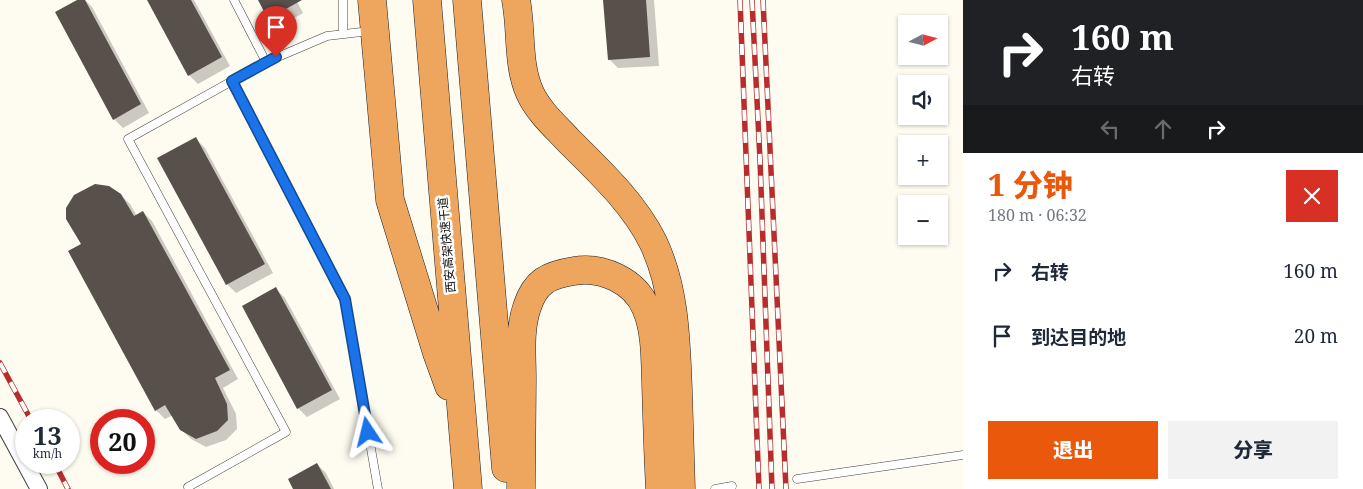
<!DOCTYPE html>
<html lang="zh">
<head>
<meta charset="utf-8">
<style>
	:root { --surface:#fff; --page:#f2f2f3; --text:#1f2937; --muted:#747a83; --accent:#ea580c }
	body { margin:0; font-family:"Noto Serif","Noto Sans SC",serif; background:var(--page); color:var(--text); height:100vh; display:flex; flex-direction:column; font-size:19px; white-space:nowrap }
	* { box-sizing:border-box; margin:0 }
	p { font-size:16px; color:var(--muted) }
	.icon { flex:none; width:28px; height:28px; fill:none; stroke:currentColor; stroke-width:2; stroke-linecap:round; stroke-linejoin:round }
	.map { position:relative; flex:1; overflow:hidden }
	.drawer { display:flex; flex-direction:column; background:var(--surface); width:400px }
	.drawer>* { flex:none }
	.banner { background:#202124; color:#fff; overflow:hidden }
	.needle { width:32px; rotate:83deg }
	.tools { position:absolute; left:898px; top:15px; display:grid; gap:10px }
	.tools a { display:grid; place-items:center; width:50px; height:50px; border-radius:0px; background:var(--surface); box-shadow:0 1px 4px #0004; font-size:25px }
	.speed { position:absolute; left:15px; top:409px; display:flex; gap:10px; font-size:25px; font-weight:700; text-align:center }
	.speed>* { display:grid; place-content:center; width:65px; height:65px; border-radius:50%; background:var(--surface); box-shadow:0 1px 4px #0004; line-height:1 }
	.speed small { font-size:12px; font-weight:400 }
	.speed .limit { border:8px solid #d22; background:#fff; color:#111 }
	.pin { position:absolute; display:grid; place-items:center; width:42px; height:42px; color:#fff; margin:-51px -21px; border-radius:50% 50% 50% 0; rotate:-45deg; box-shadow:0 0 5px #0007 }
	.pin .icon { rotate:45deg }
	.me { position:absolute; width:55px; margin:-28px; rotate:350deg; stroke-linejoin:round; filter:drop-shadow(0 0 4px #0008) }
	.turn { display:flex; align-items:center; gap:18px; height:105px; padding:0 25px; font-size:22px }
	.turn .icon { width:65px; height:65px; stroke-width:2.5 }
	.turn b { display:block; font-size:35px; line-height:42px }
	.lanes { display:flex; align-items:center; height:48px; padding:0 25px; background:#0003; justify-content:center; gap:25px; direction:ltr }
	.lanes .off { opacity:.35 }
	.round { display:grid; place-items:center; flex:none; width:52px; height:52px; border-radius:0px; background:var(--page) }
	.head { display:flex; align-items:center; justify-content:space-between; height:85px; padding:0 25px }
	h1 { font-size:30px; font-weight:800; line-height:38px; color:var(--accent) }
	.button { display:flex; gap:10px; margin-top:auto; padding:10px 25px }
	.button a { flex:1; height:58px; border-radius:0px; background:var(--accent); color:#fff; font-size:20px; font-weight:800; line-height:58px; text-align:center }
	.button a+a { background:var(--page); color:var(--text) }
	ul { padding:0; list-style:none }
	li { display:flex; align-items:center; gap:15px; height:65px; padding:0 25px }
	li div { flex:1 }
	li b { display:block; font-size:19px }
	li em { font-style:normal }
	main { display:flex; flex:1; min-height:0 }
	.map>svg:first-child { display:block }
</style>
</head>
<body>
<main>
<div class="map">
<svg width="963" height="489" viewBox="0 0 963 489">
	<rect width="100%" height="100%" fill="#fefcf0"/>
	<path fill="#0003" d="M 79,0 L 85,0 L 92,7 L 149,113 L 123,128 L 114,119 Z
		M 148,0 L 194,0 L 230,66 L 198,84 L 189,75 Z
		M 259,0 L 296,0 L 303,13 L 278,27 L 269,18 Z
		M 604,0 L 654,0 L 659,66 L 618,68 L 609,59 Z
		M 196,139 L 205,148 L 273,273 L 236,293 L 227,284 Z
		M 121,195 L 130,204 L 137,216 L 143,212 L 152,221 L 238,379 L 223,388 L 236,414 L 237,429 L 226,440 L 206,447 L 191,439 L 181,429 L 173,415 L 165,419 L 156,410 L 83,245 Z
		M 276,289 L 285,298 L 340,399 L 307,417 L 298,408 Z
		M 317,464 L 326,473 L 334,489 L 295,489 Z"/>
	<path fill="#57504b" d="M 77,0 L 85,0 L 141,104 L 113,120 L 55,12 Z
		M 147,0 L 191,0 L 222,57 L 188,76 Z
		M 258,0 L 302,0 L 268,19 Z
		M 603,0 L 646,0 L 650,57 L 608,60 Z
		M 196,137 L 265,264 L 226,285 L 157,158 Z
		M 95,184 L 109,186 L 121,194 L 134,216 L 143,211 L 230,370 L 215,378 L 227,404 L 228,420 L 217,431 L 196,439 L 180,430 L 165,405 L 155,411 L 68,251 L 81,244 L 66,219 L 66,208 L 74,195 Z
		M 276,287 L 332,390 L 297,409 L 242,306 Z
		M 317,463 L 331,489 L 293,489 L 288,479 Z"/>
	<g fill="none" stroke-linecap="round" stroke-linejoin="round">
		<defs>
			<path id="lane" d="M 234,0 L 266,62
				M 343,34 L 343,0
				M 232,81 L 345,299 L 378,489
				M 797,479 L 963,455
				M 189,489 L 188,487 L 286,432 L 128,139 L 266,62 L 327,36 L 370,31
				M 715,489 L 732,486"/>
			<path id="street" d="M 0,417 L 39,489"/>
			<path id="highway" d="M 372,0 L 390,200 L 437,353 L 449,386
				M 427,0 L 468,489
				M 467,0 L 506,468
				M 516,0 C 522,31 517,64 530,93 C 539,112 555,126 568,140 C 599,171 633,202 653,242 C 675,288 676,340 678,390 C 679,423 680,456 681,489
				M 521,489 C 521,452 522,416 522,379 C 522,356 519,330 527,307 C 535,282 548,275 574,271 C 602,266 635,281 646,308 C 656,331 655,359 656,383 C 657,418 658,454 660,489"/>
		</defs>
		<use href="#lane" stroke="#414141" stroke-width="9"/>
		<use href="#street" stroke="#414141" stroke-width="18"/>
		<use href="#highway" stroke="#1f1f1f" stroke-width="29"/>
		<use href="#lane" stroke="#fff" stroke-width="8"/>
		<use href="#street" stroke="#fff" stroke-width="16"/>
		<use href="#highway" stroke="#eea65f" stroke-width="28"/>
		<defs>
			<path id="rail" d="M 740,0 L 759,489
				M 752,0 L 760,160 L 772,489
				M 763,0 L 786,489
				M 0,363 L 31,420
				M 54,462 L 68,489"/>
		</defs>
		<use href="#rail" stroke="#b92c2d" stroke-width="5.5"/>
		<use href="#rail" stroke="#fff" stroke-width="4" stroke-dasharray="11" stroke-linecap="butt"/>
	</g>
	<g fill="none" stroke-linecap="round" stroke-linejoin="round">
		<defs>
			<path id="route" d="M 276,57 L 232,81 L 345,299 L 368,432"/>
		</defs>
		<use href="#route" stroke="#114b97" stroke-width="12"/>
		<use href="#route" stroke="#1a73e8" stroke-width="9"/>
	</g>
	<g text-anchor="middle" stroke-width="5" stroke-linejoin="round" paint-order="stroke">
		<g font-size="12" fill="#0e0e0e" stroke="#fff">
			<text transform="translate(447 245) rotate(-95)" y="4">西安高架快速干道</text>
		</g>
	</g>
</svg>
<div class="tools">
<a><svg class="needle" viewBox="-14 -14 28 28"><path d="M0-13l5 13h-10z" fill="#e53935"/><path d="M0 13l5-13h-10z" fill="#747a83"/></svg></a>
<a><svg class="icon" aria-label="sound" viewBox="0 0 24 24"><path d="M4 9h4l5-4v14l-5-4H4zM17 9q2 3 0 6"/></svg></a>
<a>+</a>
<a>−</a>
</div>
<div class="speed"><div>13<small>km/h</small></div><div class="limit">20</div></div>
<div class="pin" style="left:276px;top:57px;background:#d93025"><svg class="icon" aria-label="arrive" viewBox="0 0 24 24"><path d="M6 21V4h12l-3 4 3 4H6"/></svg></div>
<svg class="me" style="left:368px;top:432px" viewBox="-20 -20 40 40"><path d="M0-17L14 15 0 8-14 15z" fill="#1a73e8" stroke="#fff" stroke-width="4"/></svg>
</div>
<section class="drawer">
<div class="banner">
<div class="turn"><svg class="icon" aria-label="right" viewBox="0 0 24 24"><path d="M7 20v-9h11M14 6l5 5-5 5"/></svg><div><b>160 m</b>右转</div></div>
<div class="lanes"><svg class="icon off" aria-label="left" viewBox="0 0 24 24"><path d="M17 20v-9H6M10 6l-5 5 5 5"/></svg><svg class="icon off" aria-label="ahead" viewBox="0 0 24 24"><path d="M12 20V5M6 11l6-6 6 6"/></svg><svg class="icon" aria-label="right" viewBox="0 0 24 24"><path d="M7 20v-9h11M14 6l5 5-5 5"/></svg></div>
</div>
<div class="head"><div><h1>1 分钟</h1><p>180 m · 06:32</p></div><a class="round" style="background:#d93025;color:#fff"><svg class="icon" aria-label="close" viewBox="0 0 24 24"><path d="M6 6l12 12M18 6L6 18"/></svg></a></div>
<ul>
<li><svg class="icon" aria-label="right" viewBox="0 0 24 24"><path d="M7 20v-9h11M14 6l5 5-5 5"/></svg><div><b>右转</b></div><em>160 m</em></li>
<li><svg class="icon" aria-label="arrive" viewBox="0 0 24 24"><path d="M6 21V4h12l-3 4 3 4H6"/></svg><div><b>到达目的地</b></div><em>20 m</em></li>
</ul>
<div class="button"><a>退出</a><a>分享</a></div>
</section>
</main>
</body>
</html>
